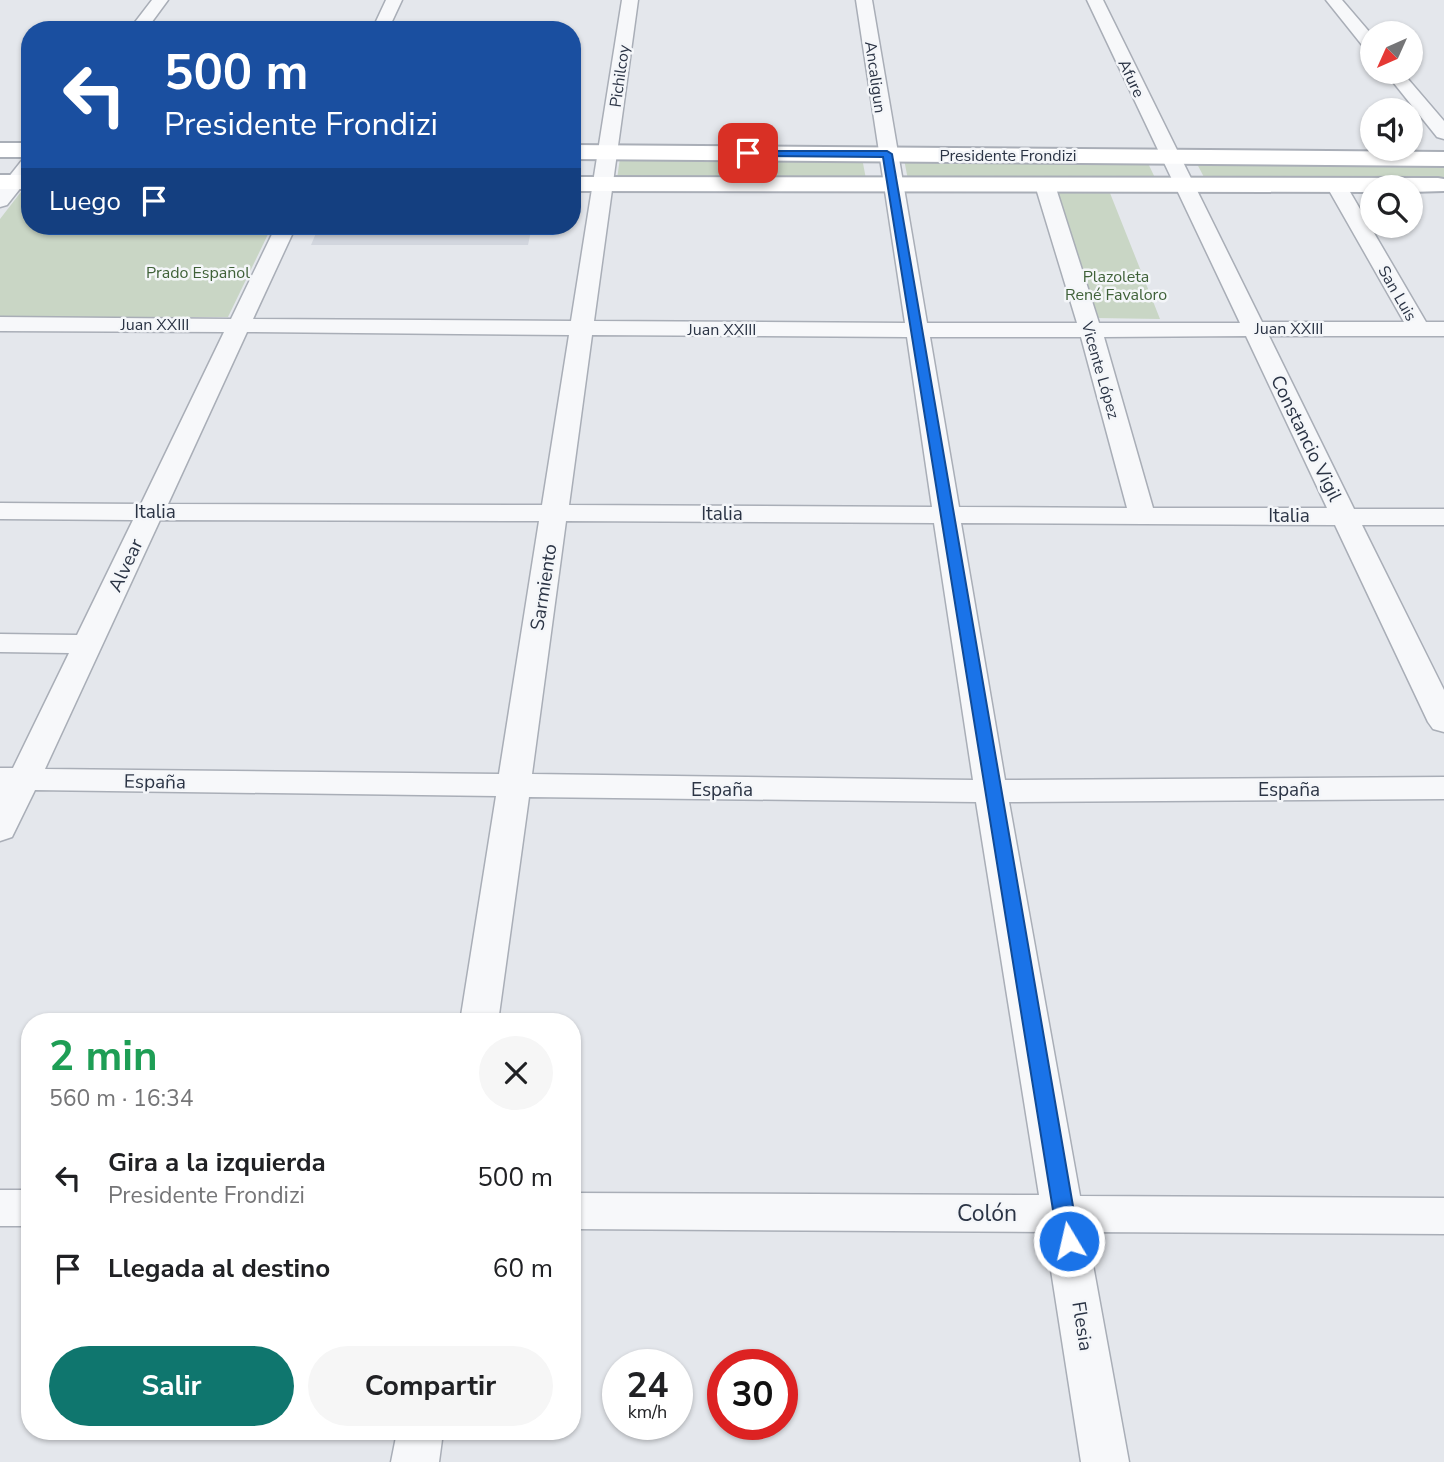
<!DOCTYPE html>
<html lang="es">
<head>
<meta charset="utf-8">
<style>
	:root { --surface:#fff; --page:#f6f6f6; --text:#202124; --muted:#757577; --accent:#0f766e }
	body { margin:0; font-family:"Nunito Sans",sans-serif; background:var(--page); color:var(--text); height:100vh; display:flex; flex-direction:column; font-size:26px; white-space:nowrap }
	* { box-sizing:border-box; margin:0 }
	p { font-size:23px; color:var(--muted) }
	.icon { flex:none; width:38px; height:38px; fill:none; stroke:currentColor; stroke-width:2; stroke-linecap:round; stroke-linejoin:round }
	.map { position:relative; flex:1; overflow:hidden }
	.sheet { position:absolute; left:21px; top:1013px; width:560px; height:427px; display:flex; flex-direction:column; background:var(--surface); border-radius:28px; box-shadow:0 2px 5px #0004 }
	.sheet>* { flex:none }
	.top-card { position:absolute; left:21px; top:21px; width:560px; height:214px; border-radius:28px; box-shadow:0 2px 5px #0004; background:#1a4fa0; color:#fff; overflow:hidden }
	.needle { width:46px; rotate:225deg }
	.tools { position:absolute; left:1360px; top:21px; display:grid; gap:14px }
	.tools a { display:grid; place-items:center; width:63px; height:63px; border-radius:50%; background:var(--surface); box-shadow:0 2px 5px #0004; font-size:35px }
	.speed { position:absolute; left:602px; top:1349px; display:flex; gap:14px; font-size:35px; font-weight:700; text-align:center }
	.speed>* { display:grid; place-content:center; width:91px; height:91px; border-radius:50%; background:var(--surface); box-shadow:0 2px 5px #0004; line-height:1 }
	.speed small { font-size:18px; font-weight:400 }
	.speed .limit { border:10px solid #d22; background:#fff; color:#111 }
	.pin { position:absolute; display:grid; place-items:center; width:60px; height:60px; color:#fff; margin:-30px; border-radius:14px; box-shadow:0 4px 10px #0006 }
	.me { position:absolute; width:77px; margin:-38px; rotate:351deg; stroke-linejoin:round; filter:drop-shadow(0 0 5px #0008) }
	.turn { display:flex; align-items:center; gap:24px; height:147px; padding:0 28px; font-size:32px }
	.turn .icon { width:91px; height:91px; stroke-width:2.5 }
	.turn b { display:block; font-size:49px; line-height:60px }
	.then { display:flex; align-items:center; height:66px; padding:0 28px; background:#0003; gap:14px; font-size:26px }
	.round { display:grid; place-items:center; flex:none; width:74px; height:74px; border-radius:37px; background:var(--page) }
	.headline { display:flex; align-items:center; justify-content:space-between; height:119px; padding:0 28px }
	h1 { font-size:42px; font-weight:700; line-height:52px; color:#1e9e55 }
	.primary-button { display:flex; gap:14px; margin-top:auto; padding:14px 28px }
	.primary-button a { flex:1; height:80px; border-radius:42px; background:var(--accent); color:#fff; font-size:28px; font-weight:700; line-height:80px; text-align:center }
	.primary-button a+a { background:var(--page); color:var(--text) }
	ul { padding:0; list-style:none }
	li { display:flex; align-items:center; gap:21px; height:91px; padding:0 28px }
	li div { flex:1 }
	li b { display:block; font-size:26px }
	li em { font-style:normal }
	.map>svg:first-child { display:block }
</style>
</head>
<body>
<div class="map">
<svg width="1444" height="1462" viewBox="0 0 1444 1462">
	<rect width="100%" height="100%" fill="#e4e7ec"/>
	<path fill="#d2d6de" d="M 319,226 L 532,226 L 528,245 L 311,245 Z"/>
	<path fill="#c9d6c5" d="M 620,158 L 862,158 L 866,179 L 617,179 Z
		M 904,159 L 1146,159 L 1156,180 L 908,180 Z
		M 1195,160 L 1438,160 L 1444,167 L 1444,181 L 1206,181 Z
		M 24,188 L 30,188 L 30,226 L 272,226 L 228,317 L 0,317 L 0,219 Z
		M 1052,188 L 1108,188 L 1160,319 L 1096,318 Z"/>
	<g fill="none" stroke-linecap="round" stroke-linejoin="round">
		<defs>
			<path id="minor" d="M 152,0 L 168,0 L 146,30 L 129,30 Z
				M 386,0 L 402,0 L 388,30 L 372,30 Z
				M 622,0 L 638,0 L 594,321 L 905,323 L 856,0 L 872,0 L 927,323 L 1077,323 L 1035,185 L 1038,181 L 1052,181 L 1055,185 L 1099,323 L 1240,323 L 1087,0 L 1103,0 L 1262,322 L 1404,322 L 1326,185 L 1329,181 L 1343,181 L 1346,185 L 1426,322 L 1444,322 L 1444,336 L 1269,336 L 1354,509 L 1444,509 L 1444,525 L 1362,525 L 1444,690 L 1444,732 L 1433,729 L 1428,722 L 1335,525 L 961,523 L 1005,780 L 1444,777 L 1444,799 L 1009,802 L 1080,1196 L 1444,1198 L 1444,1234 L 1087,1232 L 1129,1462 L 1081,1462 L 1045,1232 L 572,1229 L 572,1193 L 1039,1195 L 976,802 L 529,797 L 498,1022 L 460,1022 L 496,796 L 35,790 L 12,837 L 0,841 L 0,768 L 13,768 L 69,653 L 0,652 L 0,634 L 77,635 L 133,520 L 0,519 L 0,503 L 141,504 L 224,332 L 0,331 L 0,317 L 231,319 L 276,226 L 296,226 L 253,319 L 571,321 ZM 247,332 L 569,335 L 542,505 L 168,504 ZM 592,335 L 907,337 L 932,507 L 569,505 ZM 1246,336 L 1327,508 L 1153,508 L 1104,337 ZM 930,337 L 1081,337 L 1127,508 L 959,507 ZM 160,520 L 539,521 L 499,774 L 45,769 ZM 566,521 L 934,523 L 973,780 L 532,774 Z
				M 1326,0 L 1342,0 L 1372,35 L 1372,51 L 1366,50 Z
				M 1385,72 L 1402,72 L 1444,121 L 1444,139 L 1437,137 Z
				M 30,157 L 30,176 L 7,205 L 0,207 L 0,188 L 23,159 Z
				M 0,1190 L 30,1190 L 30,1226 L 0,1226 Z
				M 397,1432 L 443,1432 L 439,1462 L 391,1462 Z"/>
			<path id="secondary" d="M 0,143 L 30,143 L 30,157 L 0,157 Z
				M 572,145 L 1444,152 L 1444,166 L 572,159 Z
				M 0,175 L 30,175 L 30,189 L 0,189 Z
				M 572,177 L 1438,178 L 1444,179 L 1444,191 L 1410,192 L 1410,187 L 1372,187 L 1372,192 L 572,191 Z"/>
		</defs>
		<use href="#minor" stroke="#a9aeb7" stroke-width="3"/>
		<use href="#secondary" stroke="#a9aeb7" stroke-width="4"/>
		<use href="#minor" fill="#f7f8fa" fill-rule="evenodd"/>
		<use href="#secondary" fill="#fff" fill-rule="evenodd"/>
	</g>
	<path fill="#a1a5ae" d="M 353,226 L 417,226 L 416,228 L 354,229 Z"/>
	<path fill="#1a73e8" stroke="#114b97" stroke-width="2" d="M 744,151 L 887,151 L 892,154 L 1079,1241 L 1076,1248 L 1069,1251 L 1061,1248 L 1058,1241 L 883,157 L 748,156 L 744,155 Z"/>
	<g text-anchor="middle" stroke-width="5" stroke-linejoin="round" paint-order="stroke">
		<g font-size="16" fill="#2b3445" stroke="#f4f6f9">
			<text transform="translate(619 76) rotate(-82)" y="6">Pichilcoy</text>
			<text transform="translate(876 77) rotate(82)" y="6">Ancaligun</text>
			<text transform="translate(1132 78) rotate(65)" y="6">Afure</text>
			<text x="1008" y="161">Presidente Frondizi</text>
			<text transform="translate(1398 293) rotate(60)" y="6">San Luis</text>
			<text x="155" y="330">Juan XXIII</text>
			<text x="1289" y="334">Juan XXIII</text>
			<text x="722" y="335">Juan XXIII</text>
			<text transform="translate(1101 370) rotate(74)" y="6">Vicente López</text>
		</g>
		<g font-size="16" fill="#3f6138" stroke="#f4f6f9">
			<text x="198" y="278">Prado Español</text>
			<text x="1116" y="282">Plazoleta<tspan x="1116" dy="18">René Favaloro</tspan></text>
		</g>
		<g font-size="19" fill="#2b3445" stroke="#f4f6f9">
			<text transform="translate(1307 438) rotate(64)" y="7">Constancio Vigil</text>
			<text x="155" y="518">Italia</text>
			<text x="722" y="520">Italia</text>
			<text x="1289" y="522">Italia</text>
			<text transform="translate(125 565) rotate(-65)" y="7">Alvear</text>
			<text transform="translate(543 587) rotate(-81)" y="7">Sarmiento</text>
			<text transform="translate(155 781) rotate(1)" y="7">España</text>
			<text x="722" y="796">España</text>
			<text x="1289" y="796">España</text>
			<text transform="translate(1083 1326) rotate(81)" y="7">Flesia</text>
		</g>
		<g font-size="23" fill="#2b3445" stroke="#f4f6f9">
			<text x="987" y="1221">Colón</text>
		</g>
	</g>
</svg>
<div class="tools">
<a><svg class="needle" viewBox="-14 -14 28 28"><path d="M0-13l5 13h-10z" fill="#e53935"/><path d="M0 13l5-13h-10z" fill="#757577"/></svg></a>
<a><svg class="icon" aria-label="sound" viewBox="0 0 24 24"><path d="M4 9h4l5-4v14l-5-4H4zM17 9q2 3 0 6"/></svg></a>
<a><svg class="icon" aria-label="search" viewBox="0 0 24 24"><circle cx="10" cy="10" r="6"/><path d="M15 15l6 6"/></svg></a>
</div>
<div class="speed"><div>24<small>km/h</small></div><div class="limit">30</div></div>
<div class="pin" style="left:748px;top:153px;background:#d93025"><svg class="icon" aria-label="arrive" viewBox="0 0 24 24"><path d="M6 21V4h12l-3 4 3 4H6"/></svg></div>
<svg class="me" style="left:1069px;top:1241px" viewBox="-20 -20 40 40"><circle r="17" fill="#1a73e8" stroke="#fff" stroke-width="3"/><path d="M0-11L8 9 0 5-8 9z" fill="#fff"/></svg>
<div class="top-card">
<div class="turn"><svg class="icon" aria-label="left" viewBox="0 0 24 24"><path d="M17 20v-9H6M10 6l-5 5 5 5"/></svg><div><b>500 m</b>Presidente Frondizi</div></div>
<div class="then">Luego<svg class="icon" aria-label="arrive" viewBox="0 0 24 24"><path d="M6 21V4h12l-3 4 3 4H6"/></svg></div>
</div>
<section class="sheet">
<div class="headline"><div><h1>2 min</h1><p>560 m · 16:34</p></div><a class="round"><svg class="icon" aria-label="close" viewBox="0 0 24 24"><path d="M6 6l12 12M18 6L6 18"/></svg></a></div>
<ul>
<li><svg class="icon" aria-label="left" viewBox="0 0 24 24"><path d="M17 20v-9H6M10 6l-5 5 5 5"/></svg><div><b>Gira a la izquierda</b><p>Presidente Frondizi</p></div><em>500 m</em></li>
<li><svg class="icon" aria-label="arrive" viewBox="0 0 24 24"><path d="M6 21V4h12l-3 4 3 4H6"/></svg><div><b>Llegada al destino</b></div><em>60 m</em></li>
</ul>
<div class="primary-button"><a>Salir</a><a>Compartir</a></div>
</section>
</div>
</body>
</html>
